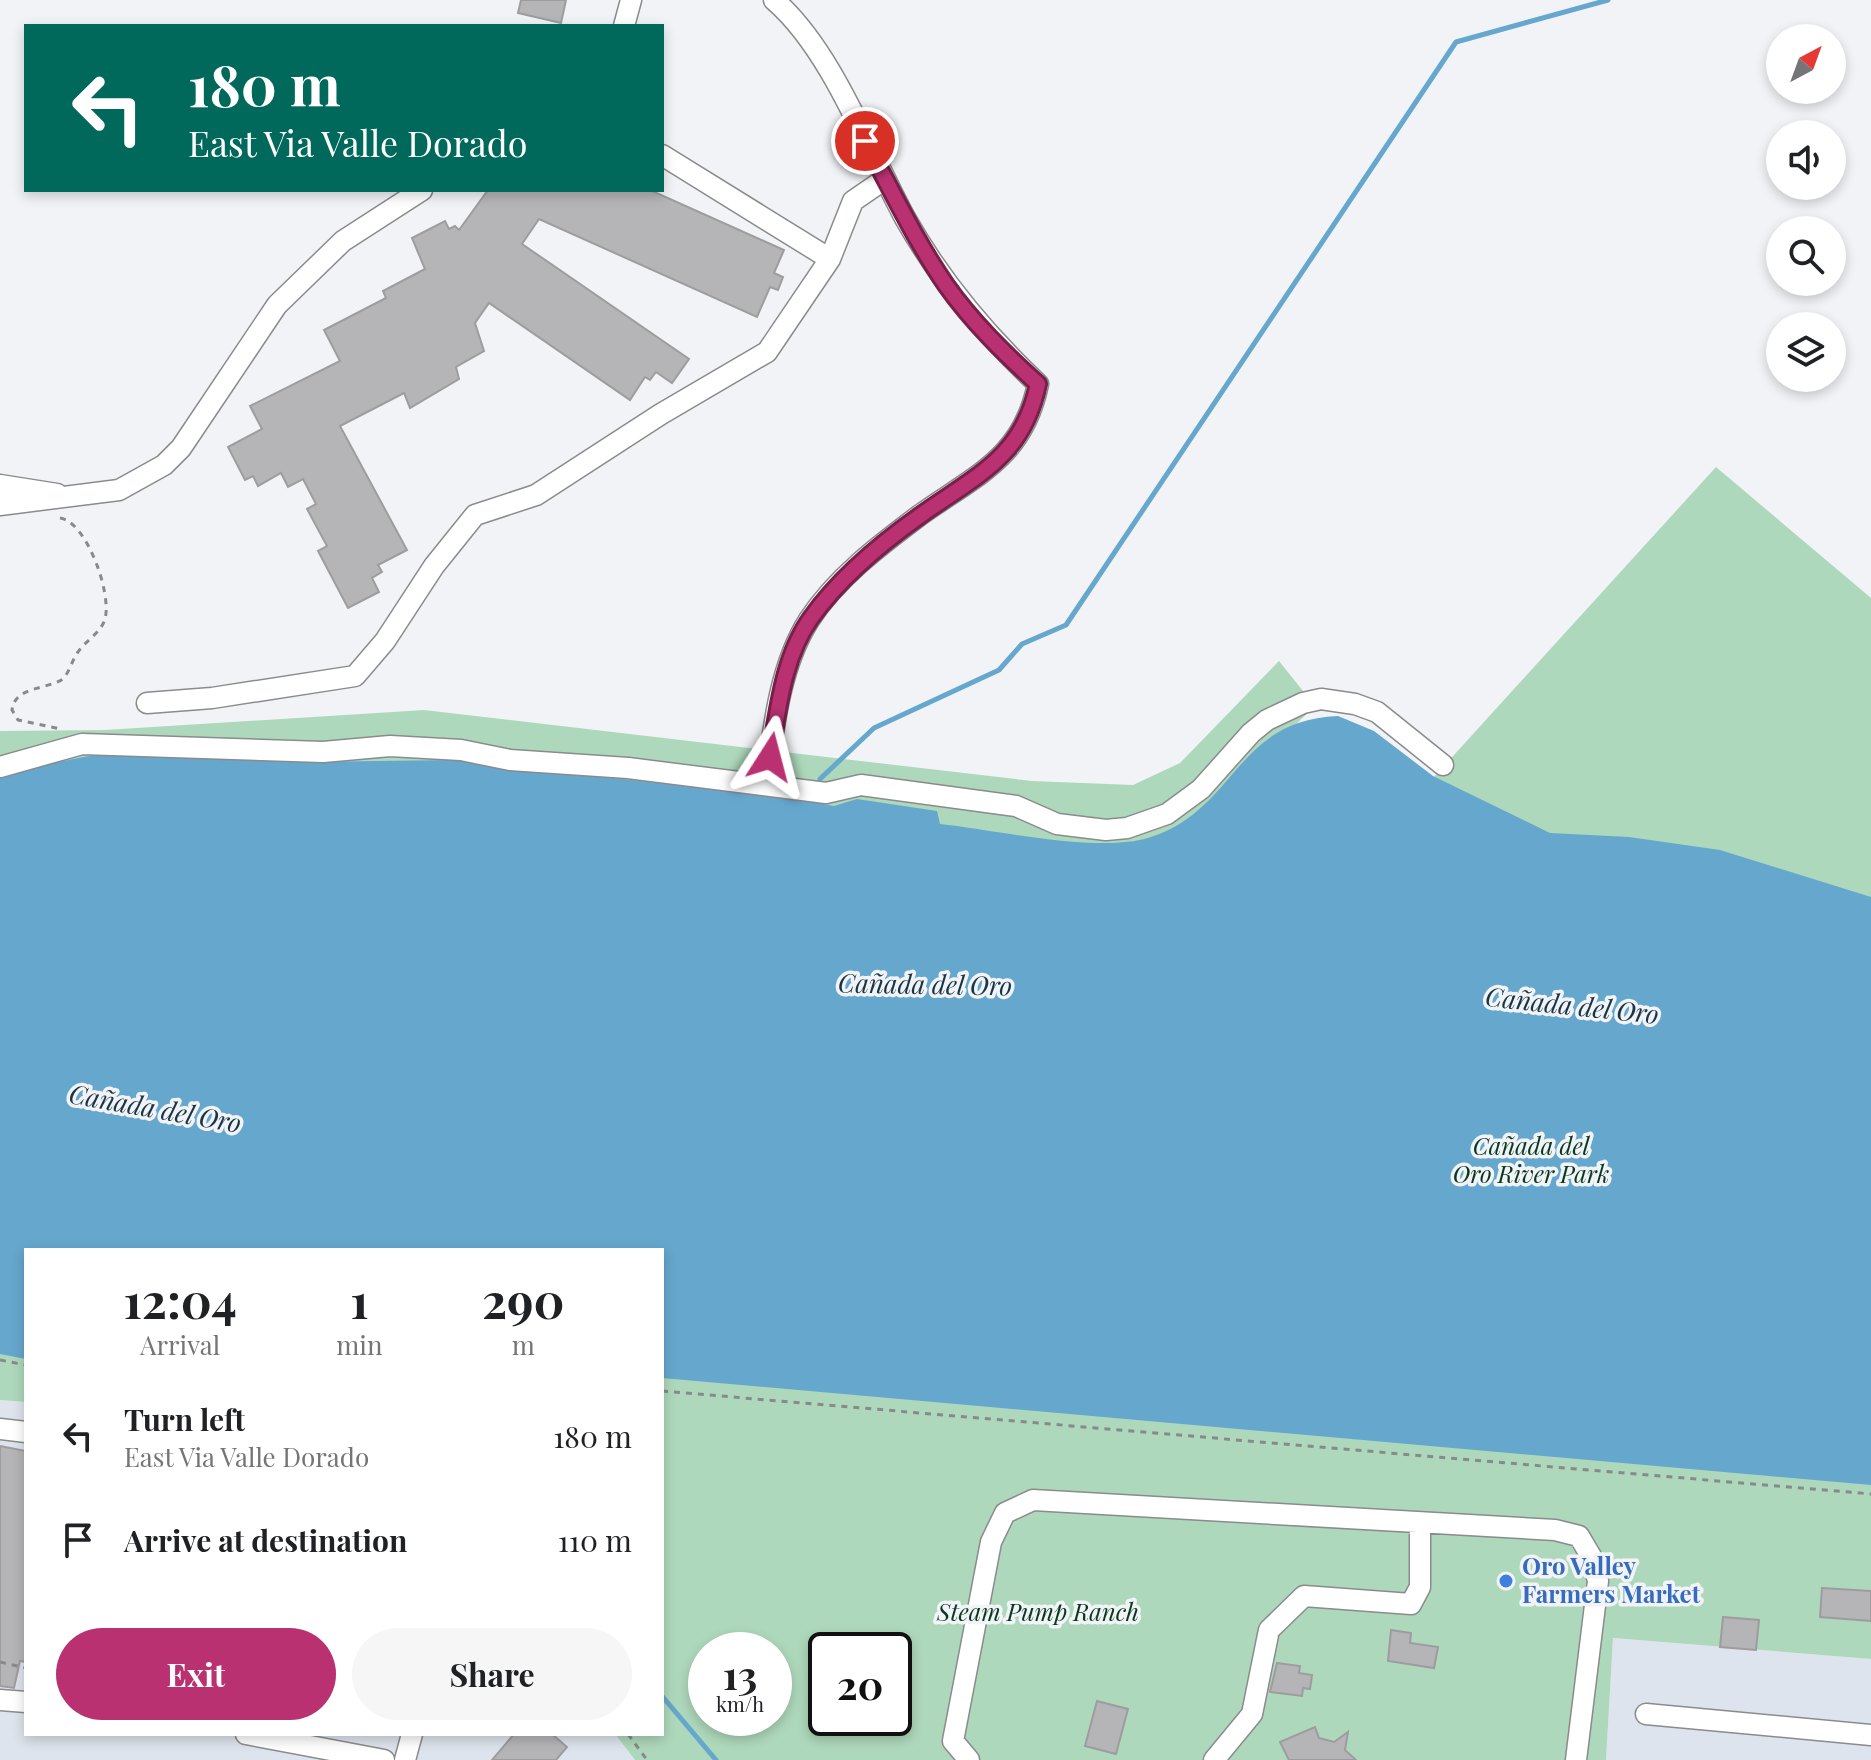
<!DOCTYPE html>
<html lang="en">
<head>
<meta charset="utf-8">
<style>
	:root { --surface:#fff; --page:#f6f6f6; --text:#202124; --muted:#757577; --accent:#b93171 }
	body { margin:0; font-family:"Playfair Display",serif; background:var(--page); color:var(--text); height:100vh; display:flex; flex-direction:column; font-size:30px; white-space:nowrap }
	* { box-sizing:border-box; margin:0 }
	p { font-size:26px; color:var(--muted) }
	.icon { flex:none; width:44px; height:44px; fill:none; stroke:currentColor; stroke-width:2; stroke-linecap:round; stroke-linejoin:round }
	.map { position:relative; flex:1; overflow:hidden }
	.side { position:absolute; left:24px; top:1248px; width:640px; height:488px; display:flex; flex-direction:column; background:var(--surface); border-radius:0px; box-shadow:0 4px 12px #0003 }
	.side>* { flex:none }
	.guide { position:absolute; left:24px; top:24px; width:640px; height:168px; border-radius:0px; box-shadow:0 4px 12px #0003; background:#00695c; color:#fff; overflow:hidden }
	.needle { width:52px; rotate:41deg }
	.fabs { position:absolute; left:1766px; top:24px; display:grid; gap:16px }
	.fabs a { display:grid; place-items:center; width:80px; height:80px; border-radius:50%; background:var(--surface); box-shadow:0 4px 12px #0003; font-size:40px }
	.speed { position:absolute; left:688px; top:1632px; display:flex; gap:16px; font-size:40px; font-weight:700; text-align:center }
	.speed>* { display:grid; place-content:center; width:104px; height:104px; border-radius:50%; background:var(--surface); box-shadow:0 4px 12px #0003; line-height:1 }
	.speed small { font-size:20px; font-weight:400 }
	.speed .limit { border:4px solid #111; border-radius:12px; background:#fff; color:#111 }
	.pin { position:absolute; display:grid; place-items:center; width:68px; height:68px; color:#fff; margin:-34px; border:4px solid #fff; border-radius:50%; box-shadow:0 2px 8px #0007 }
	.me { position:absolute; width:88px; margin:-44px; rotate:9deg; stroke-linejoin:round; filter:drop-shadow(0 0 6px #0008) }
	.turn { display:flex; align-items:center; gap:28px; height:168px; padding:0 32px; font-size:36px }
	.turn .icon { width:104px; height:104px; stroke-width:2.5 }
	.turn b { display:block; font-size:56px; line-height:68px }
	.eta { display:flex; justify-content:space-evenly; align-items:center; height:136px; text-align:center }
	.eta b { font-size:48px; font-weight:700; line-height:56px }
	.primary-button { display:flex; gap:16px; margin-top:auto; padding:16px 32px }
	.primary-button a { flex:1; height:92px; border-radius:48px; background:var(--accent); color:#fff; font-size:32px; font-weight:700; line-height:92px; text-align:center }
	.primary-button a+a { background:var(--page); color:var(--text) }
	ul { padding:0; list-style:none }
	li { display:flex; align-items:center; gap:24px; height:104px; padding:0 32px }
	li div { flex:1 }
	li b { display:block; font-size:30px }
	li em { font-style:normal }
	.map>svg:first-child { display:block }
</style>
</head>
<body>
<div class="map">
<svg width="1871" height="1760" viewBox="0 0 1871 1760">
	<rect width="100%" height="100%" fill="#f1f3f6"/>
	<path fill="#dee4ed" d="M 0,1400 L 26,1402 L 26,1734 L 615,1734 L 635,1760 L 0,1760 Z
		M 1613,1638 L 1871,1659 L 1871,1760 L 1606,1760 Z"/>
	<path fill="#aed8bb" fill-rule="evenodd" d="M 1716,467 L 1871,598 L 1871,1659 L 1613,1638 L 1606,1760 L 635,1760 L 615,1734 L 662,1734 L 662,1250 L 26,1250 L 26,1402 L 0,1400 L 0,731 L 105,730 L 424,710 L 1032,781 L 1133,785 L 1180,763 L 1279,661 L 1315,706 L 1148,866 L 1333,888 ZM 706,1650 L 774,1650 L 774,1718 L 706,1718 ZM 826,1650 L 894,1650 L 894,1718 L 826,1718 Z"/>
	<path fill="#66a7cd" d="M 1338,716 L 1374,731 L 1433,776 L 1550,833 L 1629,837 L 1720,850 L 1871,897 L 1871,1485 L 662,1378 L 662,1250 L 26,1250 L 26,1359 L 0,1354 L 0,778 L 32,767 L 110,752 L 302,762 L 455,760 L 790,798 L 834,806 L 857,799 L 937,811 L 940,824 C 996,830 1097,853 1148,838 C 1237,811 1234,720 1338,716 Z"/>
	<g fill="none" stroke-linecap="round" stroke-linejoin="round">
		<path stroke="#66a7cd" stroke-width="5" d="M 820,779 L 874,728 L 999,670 L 1022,644 L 1066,625 L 1456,42 L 1608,0
			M 662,1696 L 716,1760"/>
	</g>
	<path fill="#b5b4b6" stroke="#9e9c9e" stroke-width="2" d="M 521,0 L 566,0 L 561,23 L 518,13 Z
		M 488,190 L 650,190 L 784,250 L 774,273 L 783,277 L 778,290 L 770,287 L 757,317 L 539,219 L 522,244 L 689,359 L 672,383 L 656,372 L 650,380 L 645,377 L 630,400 L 489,303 L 475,323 L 484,351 L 456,367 L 459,379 L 410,408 L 404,393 L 340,426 L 407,550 L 378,565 L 382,572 L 372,578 L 379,592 L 348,608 L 318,551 L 327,546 L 307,509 L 316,504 L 303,479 L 288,487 L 281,473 L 258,486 L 253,476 L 245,480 L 228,447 L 262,429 L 250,406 L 340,361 L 324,330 L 386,298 L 383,291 L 425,269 L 412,238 L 445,221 L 449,229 L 455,226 L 459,230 Z
		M 0,1446 L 26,1451 L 26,1662 L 20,1661 L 14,1688 L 0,1686 Z
		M 1822,1588 L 1871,1591 L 1871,1621 L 1820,1617 Z
		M 1723,1617 L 1759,1620 L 1756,1650 L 1720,1647 Z
		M 1391,1630 L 1411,1633 L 1410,1643 L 1438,1647 L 1434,1668 L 1388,1661 Z
		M 1277,1663 L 1300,1666 L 1299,1673 L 1312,1675 L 1310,1689 L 1303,1688 L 1302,1696 L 1270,1692 Z
		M 1097,1701 L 1128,1709 L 1116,1754 L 1085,1746 Z
		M 1315,1727 L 1319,1738 L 1334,1742 L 1348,1732 L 1345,1750 L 1356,1760 L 1289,1760 L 1280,1742 Z
		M 514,1734 L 552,1734 L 567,1747 L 556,1760 L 492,1760 Z"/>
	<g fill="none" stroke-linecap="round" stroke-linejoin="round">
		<defs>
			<path id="minor" d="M 624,26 L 631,0
				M 662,155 L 830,259
				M 0,485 L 57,494
				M 0,505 L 119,490 L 164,465 L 181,448 L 277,305 L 343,241 L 422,190
				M 147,703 L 212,698 L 355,676 L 385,641 L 434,566 L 475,515 L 536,495 L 661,414 L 767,352 L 830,259 L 853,201 L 885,179
				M 0,767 L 82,744 L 323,752 L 390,746 L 461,750 L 510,760 L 628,768 L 826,793 L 861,785 L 1016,806 L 1057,824 L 1106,830 L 1127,828 L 1167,814 L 1201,789 L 1251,733 L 1267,720 L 1303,703 L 1321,699 L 1355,704 L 1377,712 L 1443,765
				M 766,785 C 773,731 779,667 809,620 C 836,578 880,545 920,515 C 976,475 1023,458 1038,384 C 985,334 941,282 905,218 C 868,150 832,50 774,0
				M 0,1429 L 26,1432
				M 0,1700 L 26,1702
				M 1646,1714 L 1871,1735
				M 246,1734 L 384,1760
				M 405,1760 L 412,1734
				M 969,1760 L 953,1741 L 991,1542 L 1005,1513 L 1033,1500 L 1555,1530 L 1579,1536 L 1592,1558 L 1598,1581 L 1576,1760
				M 1214,1760 L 1252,1714 L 1269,1630 L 1304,1596 L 1411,1604 L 1420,1587 L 1420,1524"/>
		</defs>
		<use href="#minor" stroke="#898b8d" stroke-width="23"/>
		<path stroke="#88898b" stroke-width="3" stroke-dasharray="6 6" stroke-linecap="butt" d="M 60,518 C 87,522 112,594 105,619 C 101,633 86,640 78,652 C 72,660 70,671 63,679 C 46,690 15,686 12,710 L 18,720 L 61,729
			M 0,1360 L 26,1365
			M 662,1391 L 1871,1494
			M 0,1662 L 26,1668
			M 628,1734 L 647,1760"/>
		<use href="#minor" stroke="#fff" stroke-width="20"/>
	</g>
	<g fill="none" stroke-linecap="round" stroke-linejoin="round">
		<defs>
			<path id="route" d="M 770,757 C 778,711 783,657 811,618 C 840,577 880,544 921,515 C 977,475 1023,457 1038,384 C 1005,354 972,322 946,285 C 915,240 891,189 865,141"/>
		</defs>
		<use href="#route" stroke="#782049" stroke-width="20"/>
		<use href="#route" stroke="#b93171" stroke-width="14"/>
	</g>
	<circle fill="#3f7fe0" stroke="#f1f3f6" stroke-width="3" cx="1506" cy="1581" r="8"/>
	<g text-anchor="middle" stroke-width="7" stroke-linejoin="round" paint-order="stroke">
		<g font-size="24" font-style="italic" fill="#06391e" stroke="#f1f3f6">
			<text x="1531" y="1155">Cañada del<tspan x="1531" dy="28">Oro River Park</tspan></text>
			<text x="1038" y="1621">Steam Pump Ranch</text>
		</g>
		<g font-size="24" font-weight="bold" fill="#366cbe" stroke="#f1f3f6" text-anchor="start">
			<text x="1522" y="1575">Oro Valley<tspan x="1522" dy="28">Farmers Market</tspan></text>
		</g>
		<g font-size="26" font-style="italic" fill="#173545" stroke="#f1f3f6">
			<text transform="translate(925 985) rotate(1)" y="9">Cañada del Oro</text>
			<text transform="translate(1572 1006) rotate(6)" y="9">Cañada del Oro</text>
			<text transform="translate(155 1109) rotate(10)" y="9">Cañada del Oro</text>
		</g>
	</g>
</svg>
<div class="fabs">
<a><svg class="needle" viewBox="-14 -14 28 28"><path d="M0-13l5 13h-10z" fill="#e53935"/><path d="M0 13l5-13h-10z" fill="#757577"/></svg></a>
<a><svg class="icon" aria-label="sound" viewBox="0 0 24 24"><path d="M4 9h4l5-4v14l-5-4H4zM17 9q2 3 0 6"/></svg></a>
<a><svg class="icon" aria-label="search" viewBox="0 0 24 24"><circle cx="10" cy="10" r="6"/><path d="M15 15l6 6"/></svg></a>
<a><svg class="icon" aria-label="layers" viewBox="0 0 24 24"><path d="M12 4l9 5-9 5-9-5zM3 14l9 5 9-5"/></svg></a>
</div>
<div class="speed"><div>13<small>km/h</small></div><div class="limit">20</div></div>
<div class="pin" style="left:865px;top:141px;background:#d93025"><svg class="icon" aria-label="arrive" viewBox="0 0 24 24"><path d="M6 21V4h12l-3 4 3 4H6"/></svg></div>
<svg class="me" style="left:770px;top:757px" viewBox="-20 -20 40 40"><path d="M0-17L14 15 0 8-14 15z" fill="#b93171" stroke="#fff" stroke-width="4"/></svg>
<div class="guide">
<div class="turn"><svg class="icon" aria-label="left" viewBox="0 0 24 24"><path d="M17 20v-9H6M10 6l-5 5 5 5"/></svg><div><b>180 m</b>East Via Valle Dorado</div></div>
</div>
<section class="side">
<div class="eta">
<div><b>12:04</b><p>Arrival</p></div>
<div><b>1</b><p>min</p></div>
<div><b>290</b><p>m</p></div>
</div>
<ul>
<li><svg class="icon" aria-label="left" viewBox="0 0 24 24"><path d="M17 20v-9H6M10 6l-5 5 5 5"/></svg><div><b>Turn left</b><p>East Via Valle Dorado</p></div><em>180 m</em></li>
<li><svg class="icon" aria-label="arrive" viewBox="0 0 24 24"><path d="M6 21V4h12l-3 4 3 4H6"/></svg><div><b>Arrive at destination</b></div><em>110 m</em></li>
</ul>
<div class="primary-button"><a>Exit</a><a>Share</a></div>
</section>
</div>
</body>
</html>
